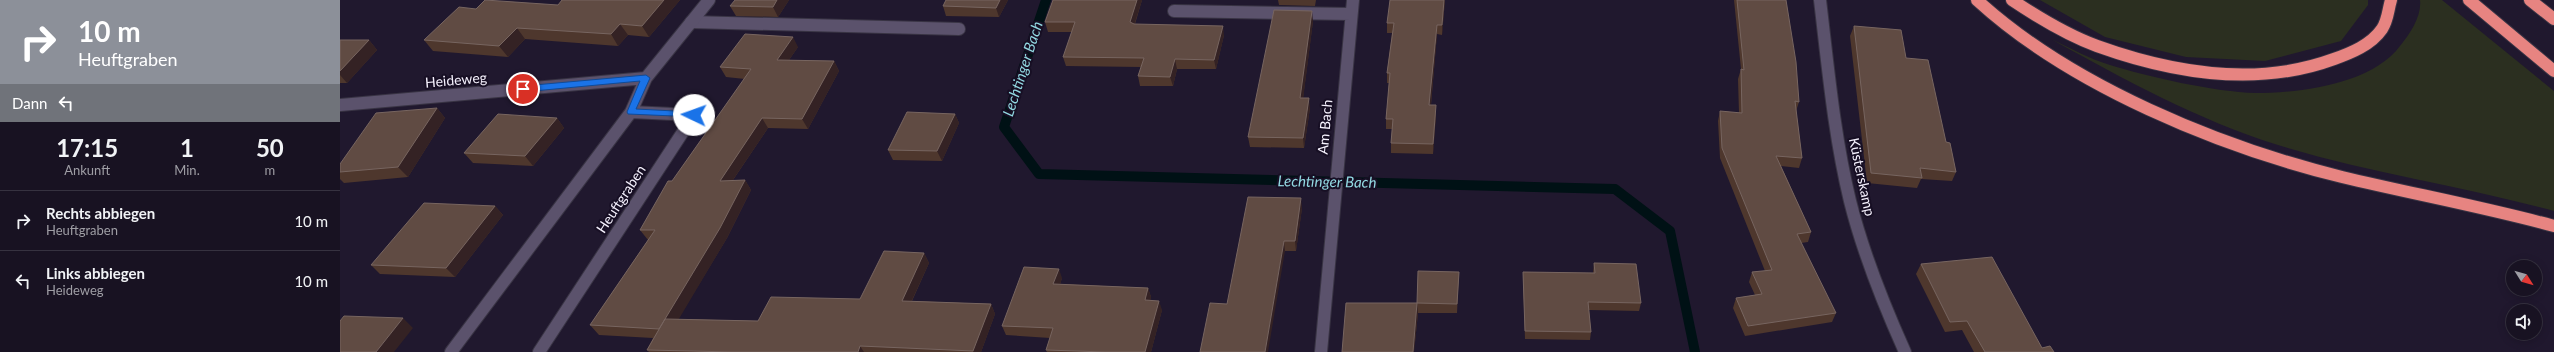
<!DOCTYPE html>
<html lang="de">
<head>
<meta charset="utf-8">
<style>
	:root { --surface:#181222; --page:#211b2a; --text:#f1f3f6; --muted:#9f9ea5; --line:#363240 }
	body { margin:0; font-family:Lato,sans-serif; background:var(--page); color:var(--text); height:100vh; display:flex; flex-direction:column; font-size:15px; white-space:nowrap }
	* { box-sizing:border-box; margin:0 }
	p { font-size:13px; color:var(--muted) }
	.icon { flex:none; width:22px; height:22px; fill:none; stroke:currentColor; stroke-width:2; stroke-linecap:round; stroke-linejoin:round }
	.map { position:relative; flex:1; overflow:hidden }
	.sheet { display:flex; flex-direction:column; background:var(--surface); width:340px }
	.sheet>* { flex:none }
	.top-card { background:#8c9099; color:#fff; overflow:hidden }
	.needle { width:26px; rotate:127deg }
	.controls { position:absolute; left:2166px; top:260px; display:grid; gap:8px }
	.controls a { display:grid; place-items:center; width:36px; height:36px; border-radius:50%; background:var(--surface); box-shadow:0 2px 10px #0003,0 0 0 1px var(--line); font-size:20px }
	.pin { position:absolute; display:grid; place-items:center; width:34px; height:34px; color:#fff; margin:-17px; border:2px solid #fff; border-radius:50%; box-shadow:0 1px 4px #0007 }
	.me { position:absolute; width:44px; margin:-22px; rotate:273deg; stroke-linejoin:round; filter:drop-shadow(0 0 3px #0008) }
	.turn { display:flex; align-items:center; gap:14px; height:84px; padding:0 12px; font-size:18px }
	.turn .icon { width:52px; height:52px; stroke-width:2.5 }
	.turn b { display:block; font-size:28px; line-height:34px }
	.then { display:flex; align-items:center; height:38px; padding:0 12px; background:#0003; gap:8px; font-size:15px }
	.eta { display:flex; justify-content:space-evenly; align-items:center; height:68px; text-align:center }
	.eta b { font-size:24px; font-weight:700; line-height:28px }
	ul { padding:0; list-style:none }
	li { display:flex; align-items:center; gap:12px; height:60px; padding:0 12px; border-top:1px solid var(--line) }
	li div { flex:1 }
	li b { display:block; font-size:15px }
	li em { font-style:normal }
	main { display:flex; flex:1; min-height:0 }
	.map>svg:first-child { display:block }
</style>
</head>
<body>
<main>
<section class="sheet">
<div class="top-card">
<div class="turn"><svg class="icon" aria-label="right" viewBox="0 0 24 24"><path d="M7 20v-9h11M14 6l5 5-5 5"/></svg><div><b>10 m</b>Heuftgraben</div></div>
<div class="then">Dann<svg class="icon" aria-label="left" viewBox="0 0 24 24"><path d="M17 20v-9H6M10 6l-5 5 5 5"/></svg></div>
</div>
<div class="eta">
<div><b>17:15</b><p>Ankunft</p></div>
<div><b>1</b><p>Min.</p></div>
<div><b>50</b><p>m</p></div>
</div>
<ul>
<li><svg class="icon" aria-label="right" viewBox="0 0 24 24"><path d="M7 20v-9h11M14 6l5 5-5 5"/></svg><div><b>Rechts abbiegen</b><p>Heuftgraben</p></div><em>10 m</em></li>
<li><svg class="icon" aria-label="left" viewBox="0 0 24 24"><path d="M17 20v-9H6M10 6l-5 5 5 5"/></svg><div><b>Links abbiegen</b><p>Heideweg</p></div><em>10 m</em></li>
</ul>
</section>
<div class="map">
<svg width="2214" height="352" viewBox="0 0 2214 352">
	<rect width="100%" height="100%" fill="#20182e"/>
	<path fill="#2b2f20" d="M 1700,0 L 2028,0 L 2028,5 L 2001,41 L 1925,61 L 1846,57 L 1765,37 Z
		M 2080,0 L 2102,0 L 2214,91 L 2214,211 C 2123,186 2029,173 1938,145 C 1858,120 1785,80 1711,39 C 1730,48 1750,59 1770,65 C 1808,77 1876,92 1915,93 C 1961,93 2032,84 2060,46 C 2070,34 2082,16 2080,0 Z"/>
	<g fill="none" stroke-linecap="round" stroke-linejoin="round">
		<path stroke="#001115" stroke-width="10" d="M 706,0 L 664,127 L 699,174 L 1275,189 L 1330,231 L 1355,352"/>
		<defs>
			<path id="service" d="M 351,22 L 619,29"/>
			<path id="minor" d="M 1480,0 C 1488,67 1494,135 1510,201 C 1523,253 1543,303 1565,352
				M 834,11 L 1011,14
				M 0,105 L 306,78
				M 111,352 L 291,112 L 306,78 L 369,0
				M 199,352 L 354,115 L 291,112
				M 981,352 L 1013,0"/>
			<path id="motorway" d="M 1637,0 C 1731,86 1880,147 2002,177 C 2073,194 2144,207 2214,226
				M 1672,0 C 1699,18 1727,35 1757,46 C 1832,73 1918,87 1994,59 C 2011,53 2031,45 2042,29 C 2048,20 2048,10 2051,0
				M 2129,0 L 2214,71
				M 2190,0 L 2214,19"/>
		</defs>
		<use href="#service" stroke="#393444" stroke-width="14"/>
		<use href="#minor" stroke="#393444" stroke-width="14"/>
		<use href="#motorway" stroke="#393444" stroke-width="14"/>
		<use href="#service" stroke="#5b526c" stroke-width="12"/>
		<use href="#minor" stroke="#5b526c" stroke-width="12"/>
		<use href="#motorway" stroke="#e78481" stroke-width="12"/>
	</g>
	<path fill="#4e372d" d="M 340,0 L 309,37 L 288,35 L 278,46 L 185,39 L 168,57 L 93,51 L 84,40 L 136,9 L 218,5 Z
		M 449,0 L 438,17 L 396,16 L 390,6 Z
		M 606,0 L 668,0 L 659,17 L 606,16 L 603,6 Z
		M 713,0 L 802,0 L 795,24 L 884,35 L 876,69 L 837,69 L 833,86 L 800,86 L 798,76 L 801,67 L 726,66 L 723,57 L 732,32 L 708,32 L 705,22 Z
		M 938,0 L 976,0 L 975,6 L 939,5 Z
		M 1105,0 L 1102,35 L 1097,34 L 1091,105 L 1096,115 L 1093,154 L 1051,153 L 1051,143 L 1052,129 L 1046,129 L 1046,119 L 1049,83 L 1047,83 L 1047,73 L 1052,33 L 1047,33 L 1047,23 Z
		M 1394,0 L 1446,0 L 1459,102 L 1456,111 L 1462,158 L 1459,168 L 1441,166 L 1471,232 L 1468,242 L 1461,243 L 1496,313 L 1492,322 L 1405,336 L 1393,308 L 1396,298 L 1415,295 L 1409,282 L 1412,272 L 1425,271 L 1380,158 L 1378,121 L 1380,111 L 1399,113 L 1398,79 L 1401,69 Z
		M 973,21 L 963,98 L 970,108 L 964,148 L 910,147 L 908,137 Z
		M 1514,26 L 1566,58 L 1606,142 L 1616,172 L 1612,181 L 1581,179 L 1577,188 L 1527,183 L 1510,36 Z
		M 0,40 L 29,40 L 37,50 L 7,83 L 0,83 Z
		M 458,47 L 449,60 L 494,61 L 499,71 L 468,129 L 428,128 L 393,180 L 405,180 L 411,190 L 387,238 L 338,319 L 418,321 L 520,299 L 584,253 L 589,263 L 572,301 L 651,304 L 655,314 L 641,352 L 309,352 L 307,350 L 313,338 L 259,335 L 250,325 L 308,240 L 300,230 L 405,79 L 386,77 L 380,67 Z
		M 97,108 L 105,118 L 68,177 L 4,183 L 0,179 L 0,164 Z
		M 615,114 L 619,123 L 602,161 L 553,160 L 548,150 Z
		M 217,118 L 224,128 L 193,166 L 133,163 L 124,153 Z
		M 155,206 L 163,215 L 115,277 L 40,274 L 31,265 Z
		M 962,208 L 956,251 L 945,251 L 887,304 Z
		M 1254,263 L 1301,303 L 1299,311 L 1249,310 L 1251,332 L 1250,340 L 1185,339 L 1183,280 L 1183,272 L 1253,273 Z
		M 1581,264 L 1702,348 L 1714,352 L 1634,352 L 1622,330 L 1605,332 L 1576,274 Z
		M 1119,272 L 1117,313 L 1078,313 L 1074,352 L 1077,303 Z
		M 722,278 L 720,284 L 808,288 L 811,297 L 810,300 L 822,310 L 811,352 L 707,352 L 706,350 L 710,338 L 666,335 L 662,326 Z"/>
	<path fill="#342224" d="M 324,0 L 340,0 L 309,37 L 302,26 Z
		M 437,0 L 449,0 L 438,17 L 433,7 Z
		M 660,0 L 668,0 L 659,17 L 656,8 Z
		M 797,0 L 802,0 L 792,32 L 790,22 Z
		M 1104,0 L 1105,0 L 1102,35 L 1102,25 Z
		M 972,11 L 973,21 L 962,108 L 960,98 Z
		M 280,24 L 288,35 L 278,46 L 271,34 Z
		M 1097,25 L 1097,34 L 1090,115 L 1089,105 Z
		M 883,26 L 884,35 L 876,69 L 874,60 Z
		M 177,28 L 185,39 L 168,57 L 159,46 Z
		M 453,37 L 458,47 L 442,70 L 437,60 Z
		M 29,40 L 37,50 L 7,83 L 0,75 L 0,71 Z
		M 835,59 L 837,69 L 833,86 L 830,77 Z
		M 494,61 L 499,71 L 468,129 L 462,119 Z
		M 969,98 L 970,108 L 964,148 L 963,138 Z
		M 1096,105 L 1096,115 L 1093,154 L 1093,144 Z
		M 97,108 L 105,118 L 68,177 L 58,167 Z
		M 615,114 L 619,123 L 602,161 L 597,151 Z
		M 217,118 L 224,128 L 193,166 L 185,156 Z
		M 422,118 L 428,128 L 386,190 L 380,181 Z
		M 405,180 L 411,190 L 387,238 L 327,339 L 319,329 Z
		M 961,198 L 962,208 L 956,251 L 955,241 Z
		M 155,206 L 163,215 L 115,277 L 106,268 Z
		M 944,241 L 945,251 L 928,352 L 925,352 Z
		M 584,253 L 589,263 L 567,311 L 562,301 Z
		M 719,269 L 722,278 L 717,294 L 713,284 Z
		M 808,288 L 811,297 L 808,309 L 805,300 Z
		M 819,301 L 822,310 L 811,352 L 805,352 Z
		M 1077,303 L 1078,313 L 1074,352 L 1073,352 Z
		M 651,304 L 655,314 L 641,352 L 634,352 L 633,351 Z
		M 63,318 L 73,328 L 54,352 L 36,352 Z
		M 520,346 L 524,352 L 518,352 Z"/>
	<path fill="#604b43" stroke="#776560" d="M 145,0 L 218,5 L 222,0 L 324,0 L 302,26 L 280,24 L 271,34 L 177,28 L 159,46 L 84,40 L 119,7 L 136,9 Z
		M 395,0 L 437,0 L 433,7 L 390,6 Z
		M 606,0 L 660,0 L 656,8 L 603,6 Z
		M 713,0 L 797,0 L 790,22 L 794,24 L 883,26 L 874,60 L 835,59 L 830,77 L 798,76 L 804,58 L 723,57 L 735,22 L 705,22 Z
		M 1050,0 L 1104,0 L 1102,25 L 1097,25 L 1089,105 L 1096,105 L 1093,144 L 1051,143 L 1053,119 L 1046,119 L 1050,73 L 1047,73 L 1054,23 L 1047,23 Z
		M 1397,0 L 1446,0 L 1456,62 L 1459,102 L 1455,101 L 1462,158 L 1436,156 L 1471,232 L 1457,234 L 1496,313 L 1408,326 L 1396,298 L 1422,294 L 1412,272 L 1432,270 L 1382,148 L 1380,111 L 1402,113 L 1401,69 L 1404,70 Z
		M 934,10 L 972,11 L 960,98 L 969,98 L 963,138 L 908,137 Z
		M 1514,26 L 1561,30 L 1566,58 L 1588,60 L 1606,142 L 1610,143 L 1616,172 L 1580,168 L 1582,178 L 1531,173 Z
		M 405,34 L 453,37 L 437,60 L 494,61 L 462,119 L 422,118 L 380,181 L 405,180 L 380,228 L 319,329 L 250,325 L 315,230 L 300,230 L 328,181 L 332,181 L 411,69 L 380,67 Z
		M 0,40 L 29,40 L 0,71 Z
		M 97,108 L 58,167 L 0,172 L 0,164 L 36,113 Z
		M 567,112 L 615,114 L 597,151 L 548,150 Z
		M 158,114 L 217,118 L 185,156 L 124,153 Z
		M 908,197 L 961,198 L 955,241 L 944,241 L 925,352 L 860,352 L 870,303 L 887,304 Z
		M 84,203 L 155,206 L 106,268 L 31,265 Z
		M 544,251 L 584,253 L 562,301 L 651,304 L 633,351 L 520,346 L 518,352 L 394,352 L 307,350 L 325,319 L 418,321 L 431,297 L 520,299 Z
		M 1652,257 L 1702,348 L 1710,346 L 1714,352 L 1645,352 L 1627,321 L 1610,322 L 1581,264 Z
		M 1254,263 L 1296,264 L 1301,303 L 1248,302 L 1251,332 L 1185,331 L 1183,272 L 1255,273 Z
		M 684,267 L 719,269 L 713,284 L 808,288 L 805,300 L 819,301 L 805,352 L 766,352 L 706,350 L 713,328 L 662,326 Z
		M 1078,271 L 1119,272 L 1117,304 L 1077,303 Z
		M 1006,303 L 1077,303 L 1073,352 L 1002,352 Z
		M 4,316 L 63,318 L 36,352 L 0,352 L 0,321 Z"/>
	<path fill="#1a73e8" stroke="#114b97" d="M 306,75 L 310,78 L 296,109 L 354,112 L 358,115 L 357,117 L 288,114 L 287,112 L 300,81 L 183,92 L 179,89 L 183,86 Z"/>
	<g text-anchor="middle" stroke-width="4" stroke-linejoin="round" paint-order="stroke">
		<g font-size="14" fill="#f6f2fe" stroke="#170f24">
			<text transform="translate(116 80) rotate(-5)" y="5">Heideweg</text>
			<text transform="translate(985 127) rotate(-85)" y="5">Am Bach</text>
			<text transform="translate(1522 177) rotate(78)" y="5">Küsterskamp</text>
			<text transform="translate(281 199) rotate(-57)" y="5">Heuftgraben</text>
		</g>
		<g font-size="15" font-style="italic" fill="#92d9e2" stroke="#170f24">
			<text transform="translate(683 69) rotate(-72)" y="5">Lechtinger Bach</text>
			<text transform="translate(987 182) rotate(1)" y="5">Lechtinger Bach</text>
		</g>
	</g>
</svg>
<div class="controls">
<a><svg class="needle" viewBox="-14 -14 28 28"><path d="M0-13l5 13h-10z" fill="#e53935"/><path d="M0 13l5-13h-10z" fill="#9f9ea5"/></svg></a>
<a><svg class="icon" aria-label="sound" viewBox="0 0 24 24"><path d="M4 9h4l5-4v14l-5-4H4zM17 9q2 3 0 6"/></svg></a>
</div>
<div class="pin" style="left:183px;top:89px;background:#d93025"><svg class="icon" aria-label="arrive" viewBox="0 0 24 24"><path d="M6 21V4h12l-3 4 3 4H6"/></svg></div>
<svg class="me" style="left:354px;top:115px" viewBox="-20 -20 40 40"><circle r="19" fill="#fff"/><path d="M0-13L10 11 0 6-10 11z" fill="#1a73e8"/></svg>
</div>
</main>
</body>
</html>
